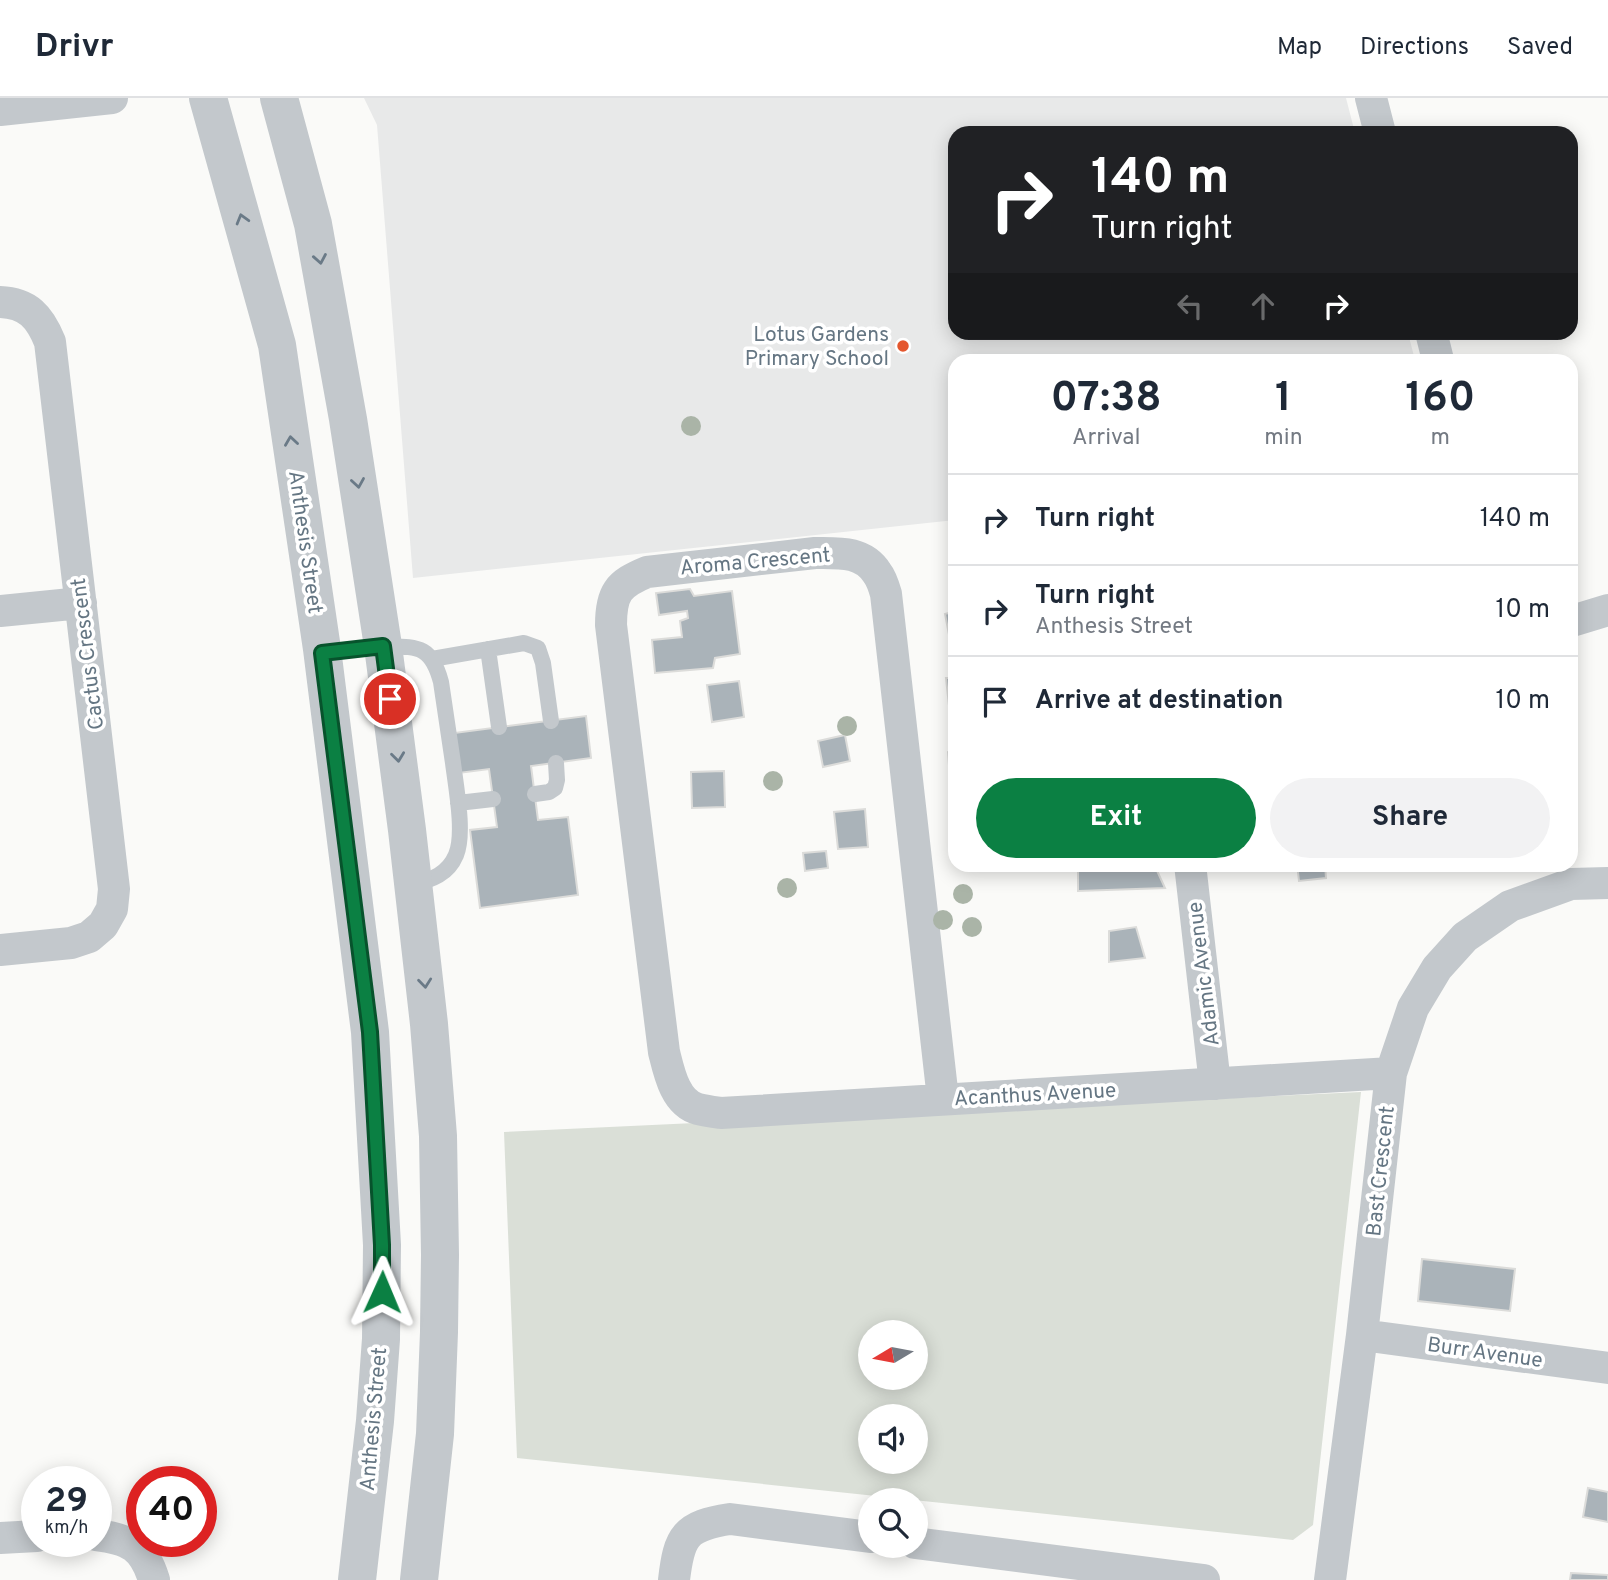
<!DOCTYPE html>
<html lang="en">
<head>
<meta charset="utf-8">
<style>
	:root { --surface:#fff; --page:#f2f2f3; --text:#1f2937; --muted:#747a83; --line:#e0e1e3; --accent:#0b8043 }
	body { margin:0; font-family:Overpass,sans-serif; background:var(--page); color:var(--text); height:100vh; display:flex; flex-direction:column; font-size:26px; white-space:nowrap }
	* { box-sizing:border-box; margin:0 }
	p { font-size:23px; color:var(--muted) }
	.icon { flex:none; width:38px; height:38px; fill:none; stroke:currentColor; stroke-width:2; stroke-linecap:round; stroke-linejoin:round }
	.map { position:relative; flex:1; overflow:hidden }
	.panel { position:absolute; left:948px; top:256px; width:630px; height:518px; display:flex; flex-direction:column; background:var(--surface); border-radius:21px; box-shadow:0 4px 18px #0003 }
	.panel>* { flex:none }
	.guide { position:absolute; left:948px; top:28px; width:630px; height:214px; border-radius:21px; box-shadow:0 4px 18px #0003; background:#202124; color:#fff; overflow:hidden }
	.needle { width:46px; rotate:260deg }
	.fabs { position:absolute; left:858px; top:1222px; display:grid; gap:14px }
	.fabs a { display:grid; place-items:center; width:70px; height:70px; border-radius:50%; background:var(--surface); box-shadow:0 4px 18px #0003; font-size:35px }
	.speed { position:absolute; left:21px; top:1368px; display:flex; gap:14px; font-size:35px; font-weight:700; text-align:center }
	.speed>* { display:grid; place-content:center; width:91px; height:91px; border-radius:50%; background:var(--surface); box-shadow:0 4px 18px #0003; line-height:1 }
	.speed small { font-size:18px; font-weight:400 }
	.speed .limit { border:10px solid #d22; background:#fff; color:#111 }
	.pin { position:absolute; display:grid; place-items:center; width:60px; height:60px; color:#fff; margin:-30px; border:4px solid #fff; border-radius:50%; box-shadow:0 2px 7px #0007 }
	.me { position:absolute; width:77px; margin:-38px; rotate:1deg; stroke-linejoin:round; filter:drop-shadow(0 0 5px #0008) }
	.turn { display:flex; align-items:center; gap:24px; height:147px; padding:0 28px; font-size:32px }
	.turn .icon { width:91px; height:91px; stroke-width:2.5 }
	.turn b { display:block; font-size:49px; line-height:60px }
	.lanes { display:flex; align-items:center; height:66px; padding:0 28px; background:#0003; justify-content:center; gap:35px; direction:ltr }
	.lanes .off { opacity:.35 }
	.eta { display:flex; justify-content:space-evenly; align-items:center; height:119px; text-align:center }
	.eta b { font-size:42px; font-weight:700; line-height:49px }
	.cta { display:flex; gap:14px; margin-top:auto; padding:14px 28px }
	.cta a { flex:1; height:80px; border-radius:42px; background:var(--accent); color:#fff; font-size:28px; font-weight:700; line-height:80px; text-align:center }
	.cta a+a { background:var(--page); color:var(--text) }
	ul { padding:0; list-style:none }
	li { display:flex; align-items:center; gap:21px; height:91px; padding:0 28px; border-top:2px solid var(--line) }
	li div { flex:1 }
	li b { display:block; font-size:26px }
	li em { font-style:normal }
	header { display:flex; align-items:center; gap:42px; box-sizing:border-box; height:98px; padding:0 35px; background:var(--surface); border-bottom:2px solid var(--line) }
	header strong { font-size:33px }
	nav { display:flex; gap:38px; margin-inline-start:auto; font-size:24px }
	.map>svg:first-child { display:block }
</style>
</head>
<body>
<header>
<strong>Drivr</strong>
<nav><a>Map</a><a>Directions</a><a>Saved</a></nav>
</header>
<div class="map">
<svg width="1608" height="1482" viewBox="0 0 1608 1482">
	<rect width="100%" height="100%" fill="#fafaf8"/>
	<path fill="#e8e9e9" d="M 364,0 L 1346,0 L 1355,35 L 956,35 L 956,234 L 1408,235 L 1415,262 L 956,262 L 955,422 L 413,480 L 377,27 Z"/>
	<path fill="#dadfd7" fill-rule="evenodd" d="M 1361,994 L 1313,1427 L 1293,1442 L 517,1360 L 504,1034 ZM 870,1234 L 915,1234 L 915,1279 L 870,1279 ZM 870,1318 L 915,1318 L 915,1363 L 870,1363 Z"/>
	<path fill="#aab3b9" stroke="#dcdcda" stroke-width="2" d="M 690,491 L 694,498 L 732,493 L 740,556 L 715,560 L 713,570 L 655,575 L 652,542 L 682,539 L 680,523 L 688,520 L 687,513 L 659,517 L 656,495 Z
		M 956,513 L 956,546 L 951,547 L 945,516 Z
		M 946,580 L 956,580 L 956,617 L 950,617 Z
		M 739,583 L 744,619 L 712,624 L 707,587 Z
		M 586,618 L 591,660 L 531,668 L 538,722 L 568,719 L 578,797 L 480,810 L 470,732 L 497,729 L 489,671 L 459,675 L 454,635 Z
		M 845,637 L 850,663 L 823,669 L 818,643 Z
		M 956,653 L 956,680 L 950,681 L 948,654 Z
		M 724,673 L 725,709 L 692,710 L 691,674 Z
		M 865,711 L 868,749 L 838,751 L 834,714 Z
		M 826,753 L 828,770 L 805,773 L 803,755 Z
		M 1078,766 L 1154,766 L 1165,790 L 1078,793 Z
		M 1297,766 L 1325,766 L 1326,780 L 1299,783 Z
		M 1136,829 L 1145,860 L 1109,864 L 1109,833 Z
		M 1422,1161 L 1515,1171 L 1510,1213 L 1418,1203 Z
		M 1588,1390 L 1608,1394 L 1608,1424 L 1583,1419 Z
		M 1571,1475 L 1608,1477 L 1608,1482 L 1570,1482 Z"/>
	<g fill="none" stroke-linecap="round" stroke-linejoin="round">
		<path stroke="#c3c8cc" stroke-width="16" d="M 383,548 C 418,549 431,547 441,584 C 445,611 449,638 453,665 C 456,689 465,736 456,757 C 448,776 432,782 413,786
			M 488,551 L 499,629
			M 432,561 L 524,545 L 538,550 L 543,565 L 551,623
			M 535,696 L 549,694 L 555,690 L 557,682 L 556,665
			M 458,705 L 493,701"/>
		<path stroke="#c3c8cc" stroke-width="32" d="M 1371,0 L 1380,35
			M 0,12 L 112,0
			M 0,204 C 28,205 40,219 50,244 L 114,791 L 112,811 L 103,827 L 89,839 L 71,845 L 0,852
			M 1431,234 L 1438,262
			M 0,513 L 81,505
			M 1572,523 L 1608,512
			M 1190,766 L 1215,986
			M 943,1001 L 886,496 C 884,489 881,480 877,475 C 863,453 839,455 815,455 L 647,474 C 618,486 611,495 611,527 L 664,954 C 669,974 675,1005 698,1011 C 706,1013 714,1014 721,1015 L 1391,975
			M 1362,1237 L 1608,1270
			M 96,1437 C 130,1441 144,1449 154,1482
			M 0,1440 L 37,1438
			M 915,1445 L 1204,1482
			M 674,1482 C 679,1438 685,1428 730,1421 L 870,1439
			M 1330,1482 L 1362,1237 L 1391,975 L 1413,910 L 1437,870 L 1465,839 L 1510,808 L 1571,786 L 1608,785"/>
		<path stroke="#c3c8cc" stroke-width="38" d="M 208,0 L 277,247 L 322,551 L 370,934 L 382,1147 L 381,1241 L 375,1323 L 357,1482
			M 279,0 L 313,126 L 348,321 L 383,548 L 407,732 L 429,926 L 438,1038 L 440,1157 L 439,1234 L 435,1336 L 419,1482"/>
	</g>
	<g fill="#aab4a7">
		<circle cx="691" cy="328" r="10"/>
		<circle cx="847" cy="628" r="10"/>
		<circle cx="773" cy="683" r="10"/>
		<circle cx="787" cy="790" r="10"/>
		<circle cx="963" cy="796" r="10"/>
		<circle cx="943" cy="822" r="10"/>
		<circle cx="972" cy="829" r="10"/>
	</g>
	<defs><path id="oneway-chevron" d="M-2-3.5L2.5 0L-2 3.5" fill="none" stroke-width="1.6" stroke-linecap="round" stroke-linejoin="round" transform="scale(1.75)"/></defs>
	<g stroke="#6a7a87">
		<use href="#oneway-chevron" transform="translate(242 121) rotate(-106)"/>
		<use href="#oneway-chevron" transform="translate(320 161) rotate(80)"/>
		<use href="#oneway-chevron" transform="translate(291 343) rotate(-98)"/>
		<use href="#oneway-chevron" transform="translate(358 385) rotate(81)"/>
		<use href="#oneway-chevron" transform="translate(398 659) rotate(83)"/>
		<use href="#oneway-chevron" transform="translate(425 885) rotate(84)"/>
	</g>
	<g fill="none" stroke-linecap="round" stroke-linejoin="round">
		<defs>
			<path id="route" d="M 382,1194 L 382,1147 L 370,934 L 322,555 L 383,548 L 390,601"/>
		</defs>
		<use href="#route" stroke="#07532c" stroke-width="18"/>
		<use href="#route" stroke="#0b8043" stroke-width="12"/>
	</g>
	<circle fill="#e4572e" stroke="#fff" stroke-width="2.5" cx="903" cy="248" r="7"/>
	<g text-anchor="middle" stroke-width="7" stroke-linejoin="round" paint-order="stroke">
		<g font-size="21" fill="#657683" stroke="#fff" text-anchor="end">
			<text x="889" y="243">Lotus Gardens<tspan x="889" dy="24">Primary School</tspan></text>
		</g>
		<g font-size="21" fill="#657683" stroke="#fff">
			<text transform="translate(306 444) rotate(82)" y="7">Anthesis Street</text>
			<text transform="translate(755 463) rotate(-5)" y="7">Aroma Crescent</text>
			<text transform="translate(87 556) rotate(-97)" y="7">Cactus Crescent</text>
			<text transform="translate(1203 876) rotate(-97)" y="7">Adamic Avenue</text>
			<text transform="translate(1035 996) rotate(-3)" y="7">Acanthus Avenue</text>
			<text transform="translate(1380 1073) rotate(-84)" y="7">Bast Crescent</text>
			<text transform="translate(1485 1254) rotate(8)" y="7">Burr Avenue</text>
			<text transform="translate(373 1321) rotate(-85)" y="7">Anthesis Street</text>
		</g>
	</g>
</svg>
<div class="fabs">
<a><svg class="needle" viewBox="-14 -14 28 28"><path d="M0-13l5 13h-10z" fill="#e53935"/><path d="M0 13l5-13h-10z" fill="#747a83"/></svg></a>
<a><svg class="icon" aria-label="sound" viewBox="0 0 24 24"><path d="M4 9h4l5-4v14l-5-4H4zM17 9q2 3 0 6"/></svg></a>
<a><svg class="icon" aria-label="search" viewBox="0 0 24 24"><circle cx="10" cy="10" r="6"/><path d="M15 15l6 6"/></svg></a>
</div>
<div class="speed"><div>29<small>km/h</small></div><div class="limit">40</div></div>
<div class="pin" style="left:390px;top:601px;background:#d93025"><svg class="icon" aria-label="arrive" viewBox="0 0 24 24"><path d="M6 21V4h12l-3 4 3 4H6"/></svg></div>
<svg class="me" style="left:382px;top:1194px" viewBox="-20 -20 40 40"><path d="M0-17L14 15 0 8-14 15z" fill="#0b8043" stroke="#fff" stroke-width="4"/></svg>
<div class="guide">
<div class="turn"><svg class="icon" aria-label="right" viewBox="0 0 24 24"><path d="M7 20v-9h11M14 6l5 5-5 5"/></svg><div><b>140 m</b>Turn right</div></div>
<div class="lanes"><svg class="icon off" aria-label="left" viewBox="0 0 24 24"><path d="M17 20v-9H6M10 6l-5 5 5 5"/></svg><svg class="icon off" aria-label="ahead" viewBox="0 0 24 24"><path d="M12 20V5M6 11l6-6 6 6"/></svg><svg class="icon" aria-label="right" viewBox="0 0 24 24"><path d="M7 20v-9h11M14 6l5 5-5 5"/></svg></div>
</div>
<section class="panel">
<div class="eta">
<div><b>07:38</b><p>Arrival</p></div>
<div><b>1</b><p>min</p></div>
<div><b>160</b><p>m</p></div>
</div>
<ul>
<li><svg class="icon" aria-label="right" viewBox="0 0 24 24"><path d="M7 20v-9h11M14 6l5 5-5 5"/></svg><div><b>Turn right</b></div><em>140 m</em></li>
<li><svg class="icon" aria-label="right" viewBox="0 0 24 24"><path d="M7 20v-9h11M14 6l5 5-5 5"/></svg><div><b>Turn right</b><p>Anthesis Street</p></div><em>10 m</em></li>
<li><svg class="icon" aria-label="arrive" viewBox="0 0 24 24"><path d="M6 21V4h12l-3 4 3 4H6"/></svg><div><b>Arrive at destination</b></div><em>10 m</em></li>
</ul>
<div class="cta"><a>Exit</a><a>Share</a></div>
</section>
</div>
</body>
</html>
